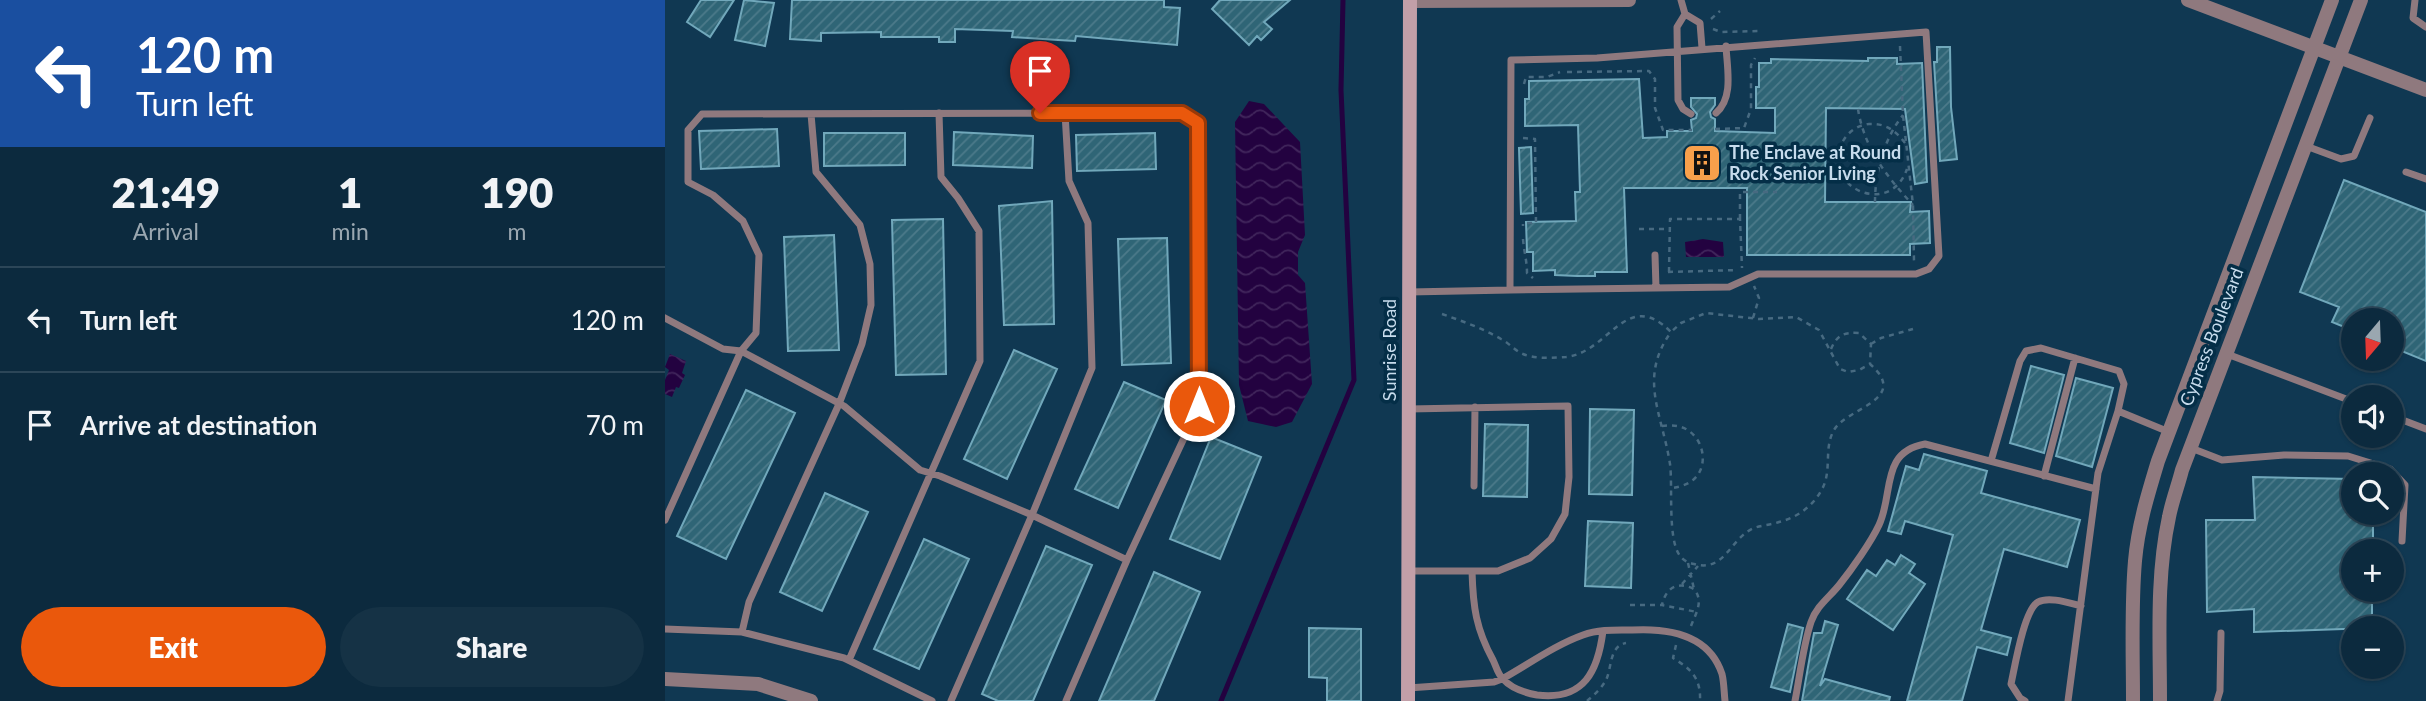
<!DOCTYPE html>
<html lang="en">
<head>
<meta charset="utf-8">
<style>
	:root { --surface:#0c2a3e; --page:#153245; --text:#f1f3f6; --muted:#9aa7b0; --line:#2c4658; --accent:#ea580c }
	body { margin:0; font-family:Lato,sans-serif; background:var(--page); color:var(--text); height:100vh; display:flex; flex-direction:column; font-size:26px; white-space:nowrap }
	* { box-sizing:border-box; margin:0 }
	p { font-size:23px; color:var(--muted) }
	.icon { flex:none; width:38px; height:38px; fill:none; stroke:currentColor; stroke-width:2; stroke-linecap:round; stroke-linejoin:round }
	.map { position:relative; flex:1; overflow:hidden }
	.drawer { display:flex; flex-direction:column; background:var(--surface); width:665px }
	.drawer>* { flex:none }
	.top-card { background:#1a4fa0; color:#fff; overflow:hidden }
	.needle { width:46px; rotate:199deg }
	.buttons { position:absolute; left:1676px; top:308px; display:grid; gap:14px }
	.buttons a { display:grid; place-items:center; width:63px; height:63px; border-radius:50%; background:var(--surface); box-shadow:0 2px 5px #0004,0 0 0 2px var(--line); font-size:35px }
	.pin { position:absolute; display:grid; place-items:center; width:60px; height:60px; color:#fff; margin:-72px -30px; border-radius:50% 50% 50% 0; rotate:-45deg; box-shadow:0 0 7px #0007 }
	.pin .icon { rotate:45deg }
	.me { position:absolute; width:77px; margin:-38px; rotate:0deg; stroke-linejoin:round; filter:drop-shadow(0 0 5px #0008) }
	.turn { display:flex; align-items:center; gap:24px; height:147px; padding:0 21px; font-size:32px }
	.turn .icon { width:91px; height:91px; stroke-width:2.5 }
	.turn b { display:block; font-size:49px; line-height:60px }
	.eta { display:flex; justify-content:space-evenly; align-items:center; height:119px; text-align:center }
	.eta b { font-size:42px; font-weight:800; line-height:49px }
	.cta { display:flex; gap:14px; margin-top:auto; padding:14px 21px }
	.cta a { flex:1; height:80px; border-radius:42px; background:var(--accent); color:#fff; font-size:28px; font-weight:800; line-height:80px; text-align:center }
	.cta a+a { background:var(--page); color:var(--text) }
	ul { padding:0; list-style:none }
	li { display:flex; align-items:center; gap:21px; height:105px; padding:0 21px; border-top:2px solid var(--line) }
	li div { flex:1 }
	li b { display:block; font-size:26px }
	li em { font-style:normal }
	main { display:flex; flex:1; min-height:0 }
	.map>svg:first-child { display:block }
</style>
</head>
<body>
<main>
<section class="drawer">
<div class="top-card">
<div class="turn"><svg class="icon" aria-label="left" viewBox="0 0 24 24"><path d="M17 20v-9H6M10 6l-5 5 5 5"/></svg><div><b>120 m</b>Turn left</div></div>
</div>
<div class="eta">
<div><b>21:49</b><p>Arrival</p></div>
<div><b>1</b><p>min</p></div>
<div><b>190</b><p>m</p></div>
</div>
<ul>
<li><svg class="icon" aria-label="left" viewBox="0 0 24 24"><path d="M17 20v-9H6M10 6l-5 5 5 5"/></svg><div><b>Turn left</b></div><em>120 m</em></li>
<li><svg class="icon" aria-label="arrive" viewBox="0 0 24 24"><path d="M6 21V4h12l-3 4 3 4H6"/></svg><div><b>Arrive at destination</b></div><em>70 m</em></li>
</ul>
<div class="cta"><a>Exit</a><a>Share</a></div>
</section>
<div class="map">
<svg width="1761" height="701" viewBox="0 0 1761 701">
	<defs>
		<pattern id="water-waves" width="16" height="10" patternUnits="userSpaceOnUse" patternTransform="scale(1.75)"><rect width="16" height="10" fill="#230240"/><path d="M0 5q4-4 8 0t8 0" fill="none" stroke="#41265c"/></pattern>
		<pattern id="building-hatch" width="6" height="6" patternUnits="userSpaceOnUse" patternTransform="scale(1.75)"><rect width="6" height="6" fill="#2f6576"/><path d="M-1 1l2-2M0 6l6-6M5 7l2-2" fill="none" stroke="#4c7a8a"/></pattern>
	</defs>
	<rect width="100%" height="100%" fill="#103852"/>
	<path fill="url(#water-waves)" d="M 584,101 L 599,104 L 635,142 L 640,235 L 633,252 L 633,275 L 640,283 L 647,384 L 627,422 L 611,427 L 583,421 L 574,385 L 570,122 Z
		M 1038,239 L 1058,242 L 1059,257 L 1021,257 L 1020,242 Z
		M 5,354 L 21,361 L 17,373 L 20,375 L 14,388 L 11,387 L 7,397 L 0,394 L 0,380 L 4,370 L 0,367 Z"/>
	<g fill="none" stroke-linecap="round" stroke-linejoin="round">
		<path stroke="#230240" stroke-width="5" d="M 556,701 L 689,380 L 676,90 L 678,0"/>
	</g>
	<path fill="url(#building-hatch)" stroke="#71a8bb" stroke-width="2" d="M 36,0 L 69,0 L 45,37 L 22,22 Z
		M 79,0 L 109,3 L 100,46 L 70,40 Z
		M 127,0 L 499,0 L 499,7 L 515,8 L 512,45 L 411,36 L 410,41 L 393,40 L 347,37 L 348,31 L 290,29 L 290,42 L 274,42 L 274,37 L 216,37 L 216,32 L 156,33 L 156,41 L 125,39 Z
		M 555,0 L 625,0 L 599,22 L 607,29 L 596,40 L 592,36 L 584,45 L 547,9 Z
		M 1272,47 L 1285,47 L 1286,107 L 1292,159 L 1275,161 L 1269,62 L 1272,62 Z
		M 1203,58 L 1232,58 L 1232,64 L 1257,63 L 1262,182 L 1250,184 L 1240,109 L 1161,108 L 1160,202 L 1246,202 L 1245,212 L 1264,211 L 1265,243 L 1245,244 L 1245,255 L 1082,255 L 1082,188 L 959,188 L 962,272 L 930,272 L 930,276 L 912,276 L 890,275 L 890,270 L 868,271 L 868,252 L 862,252 L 861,222 L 911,221 L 910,192 L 915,192 L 913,125 L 860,126 L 860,99 L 864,99 L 864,81 L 974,79 L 978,138 L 1002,137 L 1002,131 L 1027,131 L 1026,120 L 1031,118 L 1032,114 L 1026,107 L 1026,98 L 1050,98 L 1050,105 L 1045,112 L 1046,117 L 1050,119 L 1050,131 L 1110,133 L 1110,108 L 1091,108 L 1091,87 L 1094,87 L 1094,63 L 1106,63 L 1106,59 L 1203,61 Z
		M 112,129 L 114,166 L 36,169 L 34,131 Z
		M 289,132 L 368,136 L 367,168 L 288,165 Z
		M 159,133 L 240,133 L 240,165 L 159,166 Z
		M 490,133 L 491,169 L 412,171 L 411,135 Z
		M 866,147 L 868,213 L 856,214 L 854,148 Z
		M 1679,180 L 1761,212 L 1761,361 L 1727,347 L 1727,320 L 1689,320 L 1689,331 L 1667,322 L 1674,307 L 1635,292 Z
		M 387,201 L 389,324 L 339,325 L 334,206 Z
		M 278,219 L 281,374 L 231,375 L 227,220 Z
		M 169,235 L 174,350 L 123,351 L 119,237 Z
		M 502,238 L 506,363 L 457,365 L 453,239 Z
		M 349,350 L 392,369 L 342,479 L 299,459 Z
		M 1366,366 L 1399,375 L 1379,453 L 1345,443 Z
		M 1411,378 L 1448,388 L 1427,467 L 1391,456 Z
		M 459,382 L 501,400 L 453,508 L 410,489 Z
		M 81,390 L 130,413 L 61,559 L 12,536 Z
		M 925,409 L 969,410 L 967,495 L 924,494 Z
		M 820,424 L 863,425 L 862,497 L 818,496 Z
		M 546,437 L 596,457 L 555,559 L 505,539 Z
		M 1259,454 L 1322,471 L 1316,493 L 1415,520 L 1402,567 L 1339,549 L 1316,630 L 1346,638 L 1342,655 L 1312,647 L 1297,701 L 1242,701 L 1288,535 L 1240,521 L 1236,534 L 1223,531 L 1241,466 L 1254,470 Z
		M 1588,477 L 1689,479 L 1689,513 L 1708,513 L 1708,551 L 1689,551 L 1689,590 L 1707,590 L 1707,628 L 1589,632 L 1589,609 L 1542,612 L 1541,520 L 1590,520 Z
		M 160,493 L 203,512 L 157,611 L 115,592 Z
		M 923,521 L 968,523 L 966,588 L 920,586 Z
		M 259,539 L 304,559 L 254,669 L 209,649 Z
		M 381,546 L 427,565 L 368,701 L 333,701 L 317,694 Z
		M 1236,555 L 1250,564 L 1244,573 L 1260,584 L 1228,630 L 1182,599 L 1202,570 L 1211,576 L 1222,560 L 1230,565 Z
		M 489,572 L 535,592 L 489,701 L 434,701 Z
		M 1160,621 L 1173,625 L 1155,686 L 1160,679 L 1225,697 L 1224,701 L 1137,701 L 1149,633 L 1157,633 Z
		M 1123,624 L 1138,628 L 1125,692 L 1106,687 Z
		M 644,628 L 696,629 L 696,701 L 662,701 L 662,678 L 644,677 Z"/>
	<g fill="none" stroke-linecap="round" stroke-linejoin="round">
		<path stroke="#476a81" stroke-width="2.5" stroke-dasharray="5 5" stroke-linecap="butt" d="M 1046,19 L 1055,11
			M 1048,29 L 1056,32 L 1097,31
			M 1235,46 L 1238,115 L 1248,205 L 1249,261
			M 902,72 L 984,71 L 990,79 L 990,108 L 998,130 L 1027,130
			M 859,84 L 861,77 L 882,77 L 895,72
			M 1193,109 C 1199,148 1222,177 1248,205
			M 1050,129 L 1079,128 L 1086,109 L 1086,65 L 1090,58
			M 858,138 L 870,139 L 871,223 L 858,223 L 858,226
			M 1240,143 C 1231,131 1221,123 1204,124 C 1193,125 1183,132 1178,141 C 1153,185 1224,220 1242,169
			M 1210,202 C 1210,172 1219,139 1238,115
			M 1075,219 L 1075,192 L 1112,192
			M 974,229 L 1005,229
			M 858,239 C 859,252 862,261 862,273 L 868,278
			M 1003,272 L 1073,270
			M 1004,272 L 1005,219 L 1075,219 L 1077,268
			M 777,314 C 797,321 817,328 836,339 C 844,343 850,351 858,354 C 870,359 888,358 901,357 C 945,352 961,287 1006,332 C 973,378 997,413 1005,464 C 1008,487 1002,542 1016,557 C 1019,561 1024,563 1029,564 C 1060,573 1065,538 1089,528 C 1097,525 1106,525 1114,522 C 1131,518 1147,507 1156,491 C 1168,471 1158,449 1169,430 C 1181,408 1246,400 1205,364 L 1194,370 L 1183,372 L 1175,369 L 1154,330 L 1131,317 L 1094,319 L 1041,313 L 1016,323 L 1006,332
			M 1088,318 L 1094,298 L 1089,286
			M 1206,344 L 1216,338 L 1248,329
			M 1166,349 C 1172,335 1179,332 1194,333 L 1206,344 L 1205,364
			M 997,426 C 1006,425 1016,425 1024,431 C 1040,442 1043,468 1028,480 C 1022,485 1014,487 1007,488
			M 1023,563 L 1029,589
			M 1017,584 L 1033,566
			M 965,605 L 997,605
			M 1026,626 C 1031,613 1039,601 1029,589 C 1013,581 1001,587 997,605 L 1032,612
			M 1011,645 L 1008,658 C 1026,669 1036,678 1035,701
			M 922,701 C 929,695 936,689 941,680 C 947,668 944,646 961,643"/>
		<path stroke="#8f797e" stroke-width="7" d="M 1016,0 L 1020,14 L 1035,23 L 1037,48
			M 1750,0 L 1748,18 L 1761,27
			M 1020,14 L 1012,27 L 1013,100 L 1018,109 L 1026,114
			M 1051,113 C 1069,98 1062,68 1061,46
			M 1641,146 L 1676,159 L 1689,156 L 1705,118
			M 1741,172 L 1761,179
			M 990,255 L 991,288
			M 744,292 L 845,290 L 846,60 L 932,58 L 1261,32 L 1274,256 L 1264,269 L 1251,274 L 1093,274 L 1064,287 L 845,290
			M 0,318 L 58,349 L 76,351 L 91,333 L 94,255 L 78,221 L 48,195 L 23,182 L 23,130 L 37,114 L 517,113 L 533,123 L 534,406 L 462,560
			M 1562,354 L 1689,402
			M 1727,416 L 1761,429
			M 1526,448 L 1557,460 L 1619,455 L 1683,456 L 1725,469 L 1740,485 L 1737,541
			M 1326,461 L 1355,361 L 1361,351 L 1376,348 L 1454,371 L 1459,384 L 1453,411
			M 1379,476 L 1410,358
			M 809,486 L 810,407
			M 0,520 L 76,351 L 179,406 L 255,470 L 275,476 L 367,515 L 462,560 L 401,701
			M 744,571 L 833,571 L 865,558 L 886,539 L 900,514 L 904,477 L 903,406 L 744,409
			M 807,571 C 808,607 811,629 828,660 C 831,666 833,675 838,679 C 846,688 861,693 872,695 C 920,701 933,670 938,631
			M 0,629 L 77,632 L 179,658 L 267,701
			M 77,632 L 84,602 L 174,404 L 197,344 L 206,305 L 205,264 L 195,225 L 151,172 L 146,114
			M 184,660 L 315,361 L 314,231 L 293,198 L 276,177 L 274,113
			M 743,688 L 829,682 L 837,679 C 864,664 890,645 918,635 C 934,629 951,630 967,630 C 1003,628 1044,634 1057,674 C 1059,682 1059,692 1060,701
			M 286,701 L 367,515 L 427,368 L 423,223 L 404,181 L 400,113
			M 1130,701 C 1135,675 1138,646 1146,622 C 1152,605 1165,597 1175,584 C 1187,569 1206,542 1214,525 C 1229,493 1215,452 1260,444 L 1431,489
			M 1360,701 L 1355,698 L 1346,684 C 1350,666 1359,610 1373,602 C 1384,596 1404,603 1416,606
			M 1403,701 L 1433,473 L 1453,411 L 1504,432
			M 1552,701 L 1555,691 L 1556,633"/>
		<path stroke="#8f797e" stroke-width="14" d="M 1523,0 L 1761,90
			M 745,1 L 964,0
			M 0,679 L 93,684 L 146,701
			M 1468,701 C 1468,654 1466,607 1470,561 C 1473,526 1483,494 1493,461 L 1667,0
			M 1495,701 C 1495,640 1491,577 1504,517 C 1507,501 1513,486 1517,470 L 1696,0"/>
		<path stroke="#c29fa8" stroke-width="14" d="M 743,701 L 745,0"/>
	</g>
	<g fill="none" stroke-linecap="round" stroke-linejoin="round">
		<defs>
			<path id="route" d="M 375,113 L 517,113 L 533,123 L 534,406"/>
		</defs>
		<use href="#route" stroke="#983908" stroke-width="18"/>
		<use href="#route" stroke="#ea580c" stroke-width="12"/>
	</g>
	<defs>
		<symbol id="building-square" viewBox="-11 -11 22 22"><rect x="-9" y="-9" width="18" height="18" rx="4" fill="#f8a04b" stroke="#042e47"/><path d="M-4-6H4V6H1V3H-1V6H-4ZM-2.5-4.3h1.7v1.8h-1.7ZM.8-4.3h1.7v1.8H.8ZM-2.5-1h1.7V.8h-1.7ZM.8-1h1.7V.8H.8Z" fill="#111"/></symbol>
	</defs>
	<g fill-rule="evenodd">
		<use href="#building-square" x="1015" y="141" width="44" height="44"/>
	</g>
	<g text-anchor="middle" stroke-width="7" stroke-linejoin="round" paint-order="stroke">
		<g font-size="18" font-weight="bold" fill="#c7dced" stroke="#042e47" text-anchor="start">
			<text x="1064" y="159">The Enclave at Round<tspan x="1064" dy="21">Rock Senior Living</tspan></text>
		</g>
		<g font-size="18" fill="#c7dced" stroke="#042e47">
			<text transform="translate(1547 337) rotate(-69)" y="6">Cypress Boulevard</text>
			<text transform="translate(725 350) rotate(-90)" y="6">Sunrise Road</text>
		</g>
	</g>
</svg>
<div class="buttons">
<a><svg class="needle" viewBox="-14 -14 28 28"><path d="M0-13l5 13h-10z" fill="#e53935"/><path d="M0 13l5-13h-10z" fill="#9aa7b0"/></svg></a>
<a><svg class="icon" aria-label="sound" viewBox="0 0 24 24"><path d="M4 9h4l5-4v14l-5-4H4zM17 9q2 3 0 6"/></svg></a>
<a><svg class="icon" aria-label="search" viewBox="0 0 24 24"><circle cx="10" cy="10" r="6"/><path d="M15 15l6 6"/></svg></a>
<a>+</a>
<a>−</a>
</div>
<div class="pin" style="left:375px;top:113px;background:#d93025"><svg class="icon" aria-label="arrive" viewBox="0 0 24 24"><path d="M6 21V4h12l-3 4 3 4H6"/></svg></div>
<svg class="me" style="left:534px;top:406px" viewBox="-20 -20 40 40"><circle r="17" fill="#ea580c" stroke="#fff" stroke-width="3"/><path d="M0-11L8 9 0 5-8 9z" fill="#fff"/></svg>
</div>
</main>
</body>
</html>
